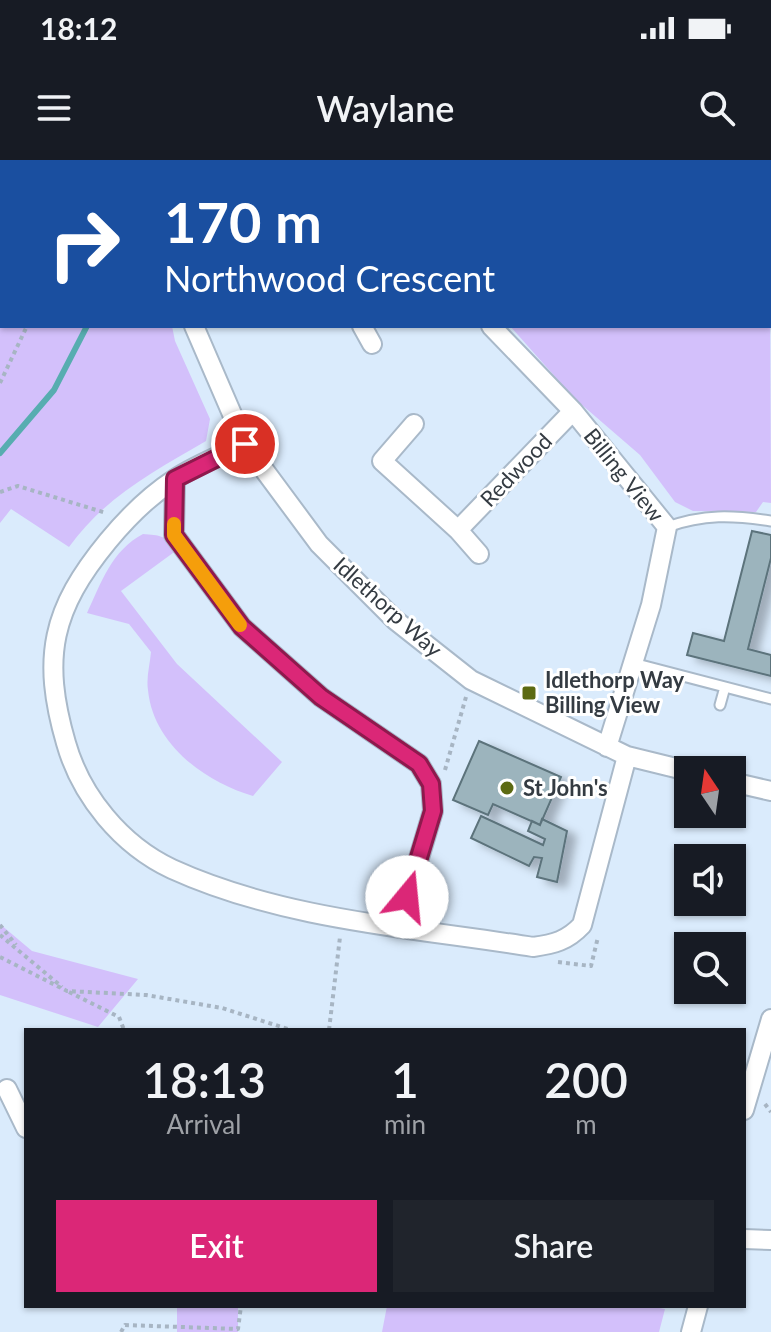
<!DOCTYPE html>
<html lang="en">
<head>
<meta charset="utf-8">
<style>
	:root { --surface:#171b24; --page:#20242c; --text:#f1f3f6; --muted:#9ea1a6; --accent:#db2777 }
	body { margin:0; font-family:Lato,sans-serif; background:var(--page); color:var(--text); height:100vh; display:flex; flex-direction:column; font-size:30px; white-space:nowrap }
	* { box-sizing:border-box; margin:0 }
	p { font-size:26px; color:var(--muted) }
	.icon { flex:none; width:44px; height:44px; fill:none; stroke:currentColor; stroke-width:2; stroke-linecap:round; stroke-linejoin:round }
	.map { position:relative; flex:1; overflow:hidden }
	.sheet { position:absolute; left:24px; top:868px; width:722px; height:280px; display:flex; flex-direction:column; background:var(--surface); border-radius:0px; box-shadow:0 2px 6px #0004 }
	.sheet>* { flex:none }
	.hud { position:absolute; left:0px; top:0px; width:772px; height:168px; box-shadow:0 2px 6px #0004; background:#1a4fa0; color:#fff; overflow:hidden }
	.needle { width:52px; rotate:347deg }
	.buttons { position:absolute; left:674px; top:596px; display:grid; gap:16px }
	.buttons a { display:grid; place-items:center; width:72px; height:72px; border-radius:0px; background:var(--surface); box-shadow:0 2px 6px #0004; font-size:40px }
	.pin { position:absolute; display:grid; place-items:center; width:68px; height:68px; color:#fff; margin:-34px; border:4px solid #fff; border-radius:50%; box-shadow:0 2px 8px #0007 }
	.me { position:absolute; width:88px; margin:-44px; rotate:17deg; stroke-linejoin:round; filter:drop-shadow(0 0 6px #0008) }
	.turn { display:flex; align-items:center; gap:28px; height:168px; padding:0 32px; font-size:36px }
	.turn .icon { width:104px; height:104px; stroke-width:2.5 }
	.turn b { display:block; font-size:56px; line-height:68px }
	.eta { display:flex; justify-content:space-evenly; align-items:center; height:136px; text-align:center }
	.eta b { font-size:48px; font-weight:600; line-height:56px }
	.action { display:flex; gap:16px; margin-top:auto; padding:16px 32px }
	.action a { flex:1; height:92px; border-radius:0px; background:var(--accent); color:#fff; font-size:32px; font-weight:600; line-height:92px; text-align:center }
	.action a+a { background:var(--page); color:var(--text) }
	.status { display:flex; justify-content:space-between; align-items:center; height:56px; padding:0 40px; background:var(--surface); direction:ltr }
	.status svg { height:22px; fill:currentColor }
	header { display:flex; justify-content:space-between; align-items:center; height:104px; padding:0 32px; background:var(--surface); font-size:36px; font-weight:600 }
	.map>svg:first-child { display:block }
</style>
</head>
<body>
<div class="status"><b>18:12</b><svg viewBox="0 0 49 12"><path d="M0 12V9h3v3zM5 12V6h3v6zM10 12V3h3v9zM15 12V0h3v12zM26 1h20v11H26zM47 4h2v5h-2z"/></svg></div>
<header><svg class="icon" aria-label="menu" viewBox="0 0 24 24"><path d="M4 6h16M4 12h16M4 18h16"/></svg>Waylane<svg class="icon" aria-label="search" viewBox="0 0 24 24"><circle cx="10" cy="10" r="6"/><path d="M15 15l6 6"/></svg></header>
<div class="map">
<svg width="771" height="1172" viewBox="0 0 771 1172">
	<defs>
		<filter id="shadow"><feDropShadow dx="9" dy="5" stdDeviation="4" flood-color="#0004"/></filter>
	</defs>
	<rect width="100%" height="100%" fill="#daebfc"/>
	<path fill="#d3c0fb" d="M 426,0 L 641,0 L 644,2 L 423,2 Z
		M 0,115 L 2,166 L 172,166 L 175,181 L 210,259 L 206,281 C 153,312 105,337 69,387 L 11,349 L 0,363 Z
		M 770,119 L 771,343 L 763,342 L 756,352 L 693,351 L 675,342 L 640,295 L 574,238 L 510,166 L 770,166 Z
		M 143,374 C 159,375 168,376 177,390 L 121,431 L 177,504 L 282,602 L 253,636 C 205,622 153,584 148,530 C 146,518 150,504 151,492 L 129,464 L 87,453 C 101,423 112,390 143,374 Z
		M 0,764 L 32,791 L 138,819 L 98,867 L 0,835 Z
		M 177,1146 L 238,1146 L 238,1172 L 177,1172 Z
		M 387,1146 L 648,1146 L 665,1149 L 659,1172 L 382,1172 Z"/>
	<g fill="none" stroke-linecap="round" stroke-linejoin="round">
		<path stroke="#57adb0" stroke-width="6" d="M 0,293 L 54,230 L 87,166"/>
	</g>
	<path fill="#9cb4bd" stroke="#5c737b" stroke-width="2" filter="url(#shadow)" d="M 752,371 L 771,375 L 771,398 L 748,489 L 771,495 L 771,516 L 687,495 L 693,473 L 724,481 Z
		M 479,581 L 561,617 L 540,665 L 493,644 L 488,655 L 453,640 Z
		M 481,656 L 543,685 L 545,679 L 528,671 L 532,661 L 540,665 L 542,659 L 567,671 L 557,722 L 537,717 L 542,698 L 534,697 L 529,706 L 471,678 Z"/>
	<g fill="none" stroke-linecap="round" stroke-linejoin="round">
		<defs>
			<path id="lane" d="M 667,367 C 704,354 732,355 771,361
				M 633,503 L 771,539
				M 720,545 L 725,527"/>
			<path id="street" d="M 131,0 L 132,2
				M 403,0 L 404,2
				M 194,166 L 245,284 L 319,384 L 395,460 L 471,520 L 627,596 L 688,611
				M 362,166 L 372,184
				M 491,166 L 573,251 L 667,367 L 651,445 L 607,587
				M 414,264 L 382,301 L 458,370 L 479,394
				M 245,284 C 222,295 196,305 175,319 C 149,336 127,358 108,381 C 52,449 41,497 66,583 C 81,636 121,685 172,709 C 284,760 414,768 533,787 C 554,784 567,781 582,765 L 627,596
				M 175,319 L 174,375 L 242,467 L 321,537 L 419,604 L 431,624 L 433,651 L 399,765
				M 458,370 L 573,251
				M 732,622 L 771,631
				M 7,929 L 26,968
				M 744,950 L 771,859
				M 744,1079 L 771,1080
				M 691,1172 L 698,1146"/>
		</defs>
		<use href="#lane" stroke="#a9b9c9" stroke-width="13"/>
		<use href="#street" stroke="#a9b9c9" stroke-width="22"/>
		<path stroke="#a7b5c3" stroke-width="4" stroke-dasharray="4 4" stroke-linecap="butt" d="M 0,223 L 27,166
			M 0,332 L 18,326 L 106,353
			M 445,610 L 466,537
			M 0,765 L 16,785
			M 0,775 L 62,827
			M 0,797 L 67,831 L 146,835 L 222,848 L 291,870
			M 558,802 L 591,806 L 598,777
			M 69,832 L 119,857 L 124,870
			M 329,870 L 340,777
			M 765,944 L 771,952
			M 121,1172 L 125,1165 L 238,1169 L 241,1146"/>
		<use href="#lane" stroke="#fff" stroke-width="9"/>
		<use href="#street" stroke="#fff" stroke-width="18"/>
	</g>
	<g fill="none" stroke-linecap="round" stroke-linejoin="round">
		<defs>
			<path id="route" d="M 245,284 L 175,319 L 174,375 L 242,467 L 321,537 L 419,604 L 431,624 L 433,651 L 407,737"/>
		</defs>
		<use href="#route" stroke="#8e194d" stroke-width="20"/>
		<use href="#route" stroke="#db2777" stroke-width="14"/>
		<path stroke="#f59e0b" stroke-width="14" d="M 174,364 L 174,375 L 240,465"/>
	</g>
	<g fill="#5c6a12" stroke="#fff" stroke-width="3">
		<rect x="521" y="525" width="16" height="16" rx="4"/>
		<circle cx="507" cy="628" r="8"/>
	</g>
	<g text-anchor="middle" stroke-width="6" stroke-linejoin="round" paint-order="stroke">
		<g font-size="22" fill="#343b42" stroke="#fff">
			<text transform="translate(516 310) rotate(-46)" y="8">Redwood</text>
			<text transform="translate(624 315) rotate(51)" y="8">Billing View</text>
			<text transform="translate(388 447) rotate(42)" y="8">Idlethorp Way</text>
		</g>
		<g font-size="22" font-weight="bold" fill="#343b42" stroke="#fff" text-anchor="start">
			<text x="545" y="528">Idlethorp Way<tspan x="545" dy="25">Billing View</tspan></text>
			<text x="523" y="636">St John's</text>
		</g>
	</g>
</svg>
<div class="buttons">
<a><svg class="needle" viewBox="-14 -14 28 28"><path d="M0-13l5 13h-10z" fill="#e53935"/><path d="M0 13l5-13h-10z" fill="#9ea1a6"/></svg></a>
<a><svg class="icon" aria-label="sound" viewBox="0 0 24 24"><path d="M4 9h4l5-4v14l-5-4H4zM17 9q2 3 0 6"/></svg></a>
<a><svg class="icon" aria-label="search" viewBox="0 0 24 24"><circle cx="10" cy="10" r="6"/><path d="M15 15l6 6"/></svg></a>
</div>
<div class="pin" style="left:245px;top:284px;background:#d93025"><svg class="icon" aria-label="arrive" viewBox="0 0 24 24"><path d="M6 21V4h12l-3 4 3 4H6"/></svg></div>
<svg class="me" style="left:407px;top:737px" viewBox="-20 -20 40 40"><circle r="19" fill="#fff"/><path d="M0-13L10 11 0 6-10 11z" fill="#db2777"/></svg>
<div class="hud">
<div class="turn"><svg class="icon" aria-label="right" viewBox="0 0 24 24"><path d="M7 20v-9h11M14 6l5 5-5 5"/></svg><div><b>170 m</b>Northwood Crescent</div></div>
</div>
<section class="sheet">
<div class="eta">
<div><b>18:13</b><p>Arrival</p></div>
<div><b>1</b><p>min</p></div>
<div><b>200</b><p>m</p></div>
</div>
<div class="action"><a>Exit</a><a>Share</a></div>
</section>
</div>
</body>
</html>
